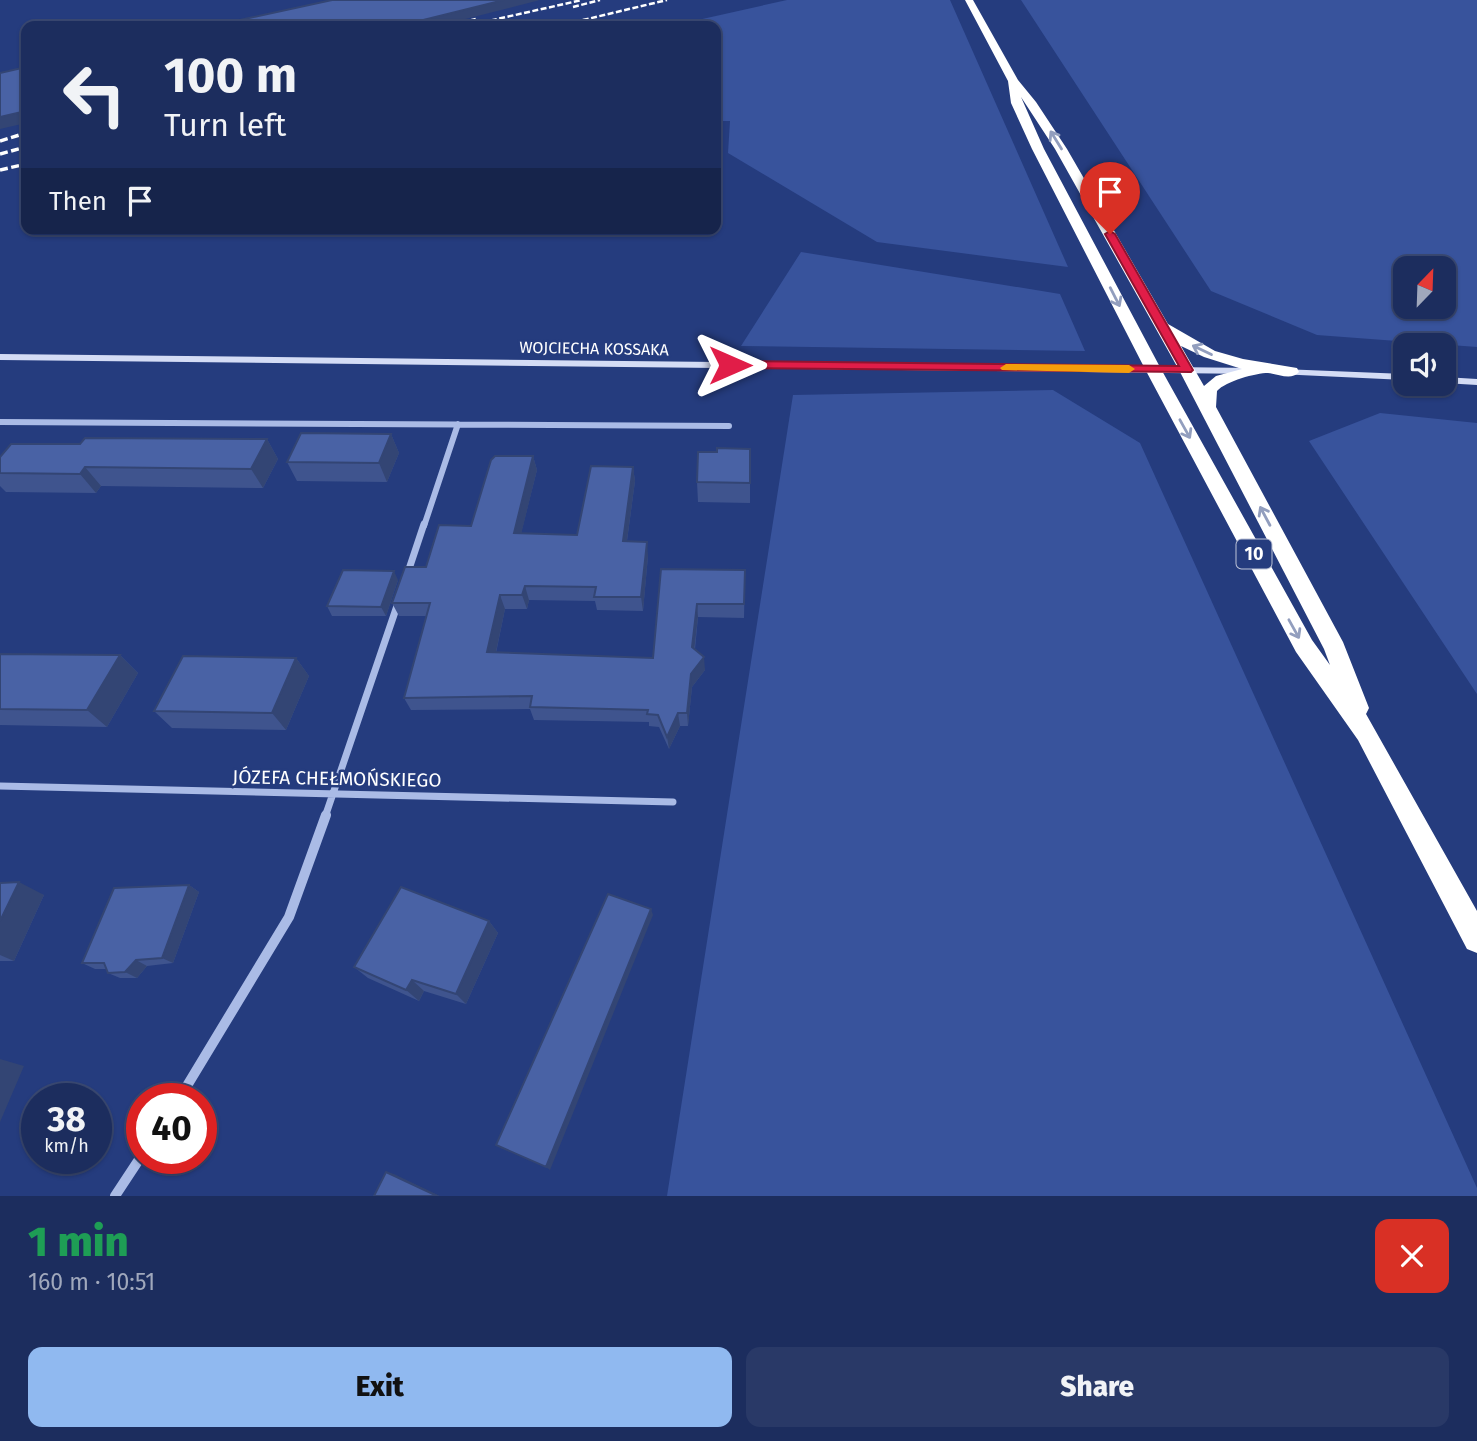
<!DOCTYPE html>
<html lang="en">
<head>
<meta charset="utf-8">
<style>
	:root { --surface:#1c2d5e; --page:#293967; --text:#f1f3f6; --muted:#a0a8bc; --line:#3a4973; --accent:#90b9f0 }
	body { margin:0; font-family:"Fira Sans",sans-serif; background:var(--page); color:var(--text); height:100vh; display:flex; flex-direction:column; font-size:26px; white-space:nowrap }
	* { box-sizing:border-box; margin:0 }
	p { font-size:23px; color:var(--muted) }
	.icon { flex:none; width:38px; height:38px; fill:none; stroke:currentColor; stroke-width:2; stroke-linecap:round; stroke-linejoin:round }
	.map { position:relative; height:1196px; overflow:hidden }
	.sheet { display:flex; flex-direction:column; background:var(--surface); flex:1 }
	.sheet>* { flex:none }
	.banner { position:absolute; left:21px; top:21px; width:700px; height:214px; border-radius:14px; box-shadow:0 2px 5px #0004,0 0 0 2px var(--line); background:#1c2d5e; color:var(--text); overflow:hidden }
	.needle { width:46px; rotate:23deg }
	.tools { position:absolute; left:1393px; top:256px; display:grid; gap:14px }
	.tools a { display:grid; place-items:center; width:63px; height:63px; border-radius:14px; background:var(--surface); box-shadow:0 2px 5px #0004,0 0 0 2px var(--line); font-size:35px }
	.speed { position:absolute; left:21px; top:1083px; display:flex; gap:14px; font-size:35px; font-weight:700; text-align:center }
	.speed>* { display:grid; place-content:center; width:91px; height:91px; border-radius:50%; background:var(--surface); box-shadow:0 2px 5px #0004,0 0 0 2px var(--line); line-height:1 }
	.speed small { font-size:18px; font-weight:400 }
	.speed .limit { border:10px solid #d22; background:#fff; color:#111 }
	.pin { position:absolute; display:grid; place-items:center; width:60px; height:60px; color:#fff; margin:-72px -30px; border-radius:50% 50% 50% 0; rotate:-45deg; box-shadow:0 0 7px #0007 }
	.pin .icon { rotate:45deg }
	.me { position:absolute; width:77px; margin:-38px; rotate:90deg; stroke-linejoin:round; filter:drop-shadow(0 0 5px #0008) }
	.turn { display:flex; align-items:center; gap:24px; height:147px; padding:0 28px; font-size:32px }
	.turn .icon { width:91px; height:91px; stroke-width:2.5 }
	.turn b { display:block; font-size:49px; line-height:60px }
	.then { display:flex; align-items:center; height:66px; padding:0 28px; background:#0003; gap:14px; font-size:26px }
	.round { display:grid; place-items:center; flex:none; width:74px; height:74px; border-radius:14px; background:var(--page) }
	.head { display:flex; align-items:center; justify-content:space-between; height:119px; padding:0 28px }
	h1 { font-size:42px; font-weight:800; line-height:52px; color:#1e9e55 }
	.button { display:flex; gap:14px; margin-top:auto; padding:14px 28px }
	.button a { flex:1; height:80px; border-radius:14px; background:var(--accent); color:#111; font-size:28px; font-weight:800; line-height:80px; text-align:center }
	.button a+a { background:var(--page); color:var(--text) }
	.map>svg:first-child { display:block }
</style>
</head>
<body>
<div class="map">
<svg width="1477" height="1196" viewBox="0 0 1477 1196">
	<rect width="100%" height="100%" fill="#253c7e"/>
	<path fill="#38539c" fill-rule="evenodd" d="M 787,0 L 950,0 L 1068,267 L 877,242 L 728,153 L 730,121 L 716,121 L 716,26 L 671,26 Z
		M 1021,0 L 1477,0 L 1477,347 L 1317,335 L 1211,291 ZM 1405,268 L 1444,268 L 1444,306 L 1405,306 Z
		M 801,252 L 1060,294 L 1085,351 L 741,346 Z
		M 1053,390 L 1140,443 L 1477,1188 L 1477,1196 L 667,1196 L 793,395 Z
		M 1380,413 L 1477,423 L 1477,694 L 1309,441 Z"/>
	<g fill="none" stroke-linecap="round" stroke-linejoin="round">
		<path stroke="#aabbe6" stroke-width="6" d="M 0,422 L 729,426
			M 424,526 L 458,424"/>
		<path stroke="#aabbe6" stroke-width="7" d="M 407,575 L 424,524
			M 0,786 L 673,802
			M 325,817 L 398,603"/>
		<path stroke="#aabbe6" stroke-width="10" d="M 179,1099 L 289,917 L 326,815
			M 115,1196 L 142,1155"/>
		<path fill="#d4dcf5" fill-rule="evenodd" d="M 0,354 L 1255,368 L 1260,371 L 1255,374 L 0,360 Z
			M 1282,369 L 1405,374 L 1405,380 L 1278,374 L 1278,370 Z
			M 1444,377 L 1477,379 L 1477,385 L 1444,383 Z"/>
		<path fill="#fff" fill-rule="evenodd" d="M 965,0 L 973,0 L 1018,80 L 1036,102 L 1067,149 L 1168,324 L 1215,351 L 1243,359 L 1297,368 L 1299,372 C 1291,381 1279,374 1268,373 C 1256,373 1226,381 1217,391 L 1216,407 L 1343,642 L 1369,708 L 1366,714 L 1477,911 L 1477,953 L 1467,949 L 1358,740 L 1296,652 L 1145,369 L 1032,149 L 1011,103 L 1008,81 ZM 1021,97 L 1055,149 L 1179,370 L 1324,649 L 1330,665 L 1312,640 L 1161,369 L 1044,149 ZM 1181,346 L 1204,357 L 1242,369 L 1216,376 L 1204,386 Z"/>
		<path stroke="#fff" stroke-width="2.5" stroke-dasharray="6 2.5" stroke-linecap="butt" d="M 573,7 L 600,0
			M 445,26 L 476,19
			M 466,26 L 582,0
			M 558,26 L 667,0"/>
		<path stroke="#fff" stroke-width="3.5" stroke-dasharray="8 3.5" stroke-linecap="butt" d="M 0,141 L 26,133
			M 0,154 L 26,147
			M 0,170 L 26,164"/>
	</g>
	<path fill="#3f548e" d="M 391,434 L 399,453 L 387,482 L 297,481 L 287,462 Z
		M 267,439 L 278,459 L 263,488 L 101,486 L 96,493 L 6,492 L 0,486 L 0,457 L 80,444 Z
		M 750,449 L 750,503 L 698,502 L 697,482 Z
		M 533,456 L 537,470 L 521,533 L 577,535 L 633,467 L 635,481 L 627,541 L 648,556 L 643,611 L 597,610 L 595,601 L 529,600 L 527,609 L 505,609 L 496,653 L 653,658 L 661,569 L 745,570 L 744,618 L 698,617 L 695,649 L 705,670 L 692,687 L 688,726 L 680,726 L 669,749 L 659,727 L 649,726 L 649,722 L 534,720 L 530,709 L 411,710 L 404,698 L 426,616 L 399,616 L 392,603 L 426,567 L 471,526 Z
		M 398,580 L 386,616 L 332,616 L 327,606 Z
		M 120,655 L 138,673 L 107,727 L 0,725 L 0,709 Z
		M 296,658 L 309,676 L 286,730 L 172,728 L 154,711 Z
		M 0,883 L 44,895 L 14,961 L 0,961 Z
		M 189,885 L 199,892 L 173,963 L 147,966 L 137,978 L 120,978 L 108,973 L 106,969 L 95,969 L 82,963 Z
		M 489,921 L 498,933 L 466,1004 L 424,991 L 419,1001 L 368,978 L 354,967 Z"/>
	<path fill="#334574" d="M 504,0 L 540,0 L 438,26 L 399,26 Z
		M 26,111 L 26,123 L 0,129 L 0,117 Z
		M 391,434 L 399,453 L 387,482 L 379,463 Z
		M 267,439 L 278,459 L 263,488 L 251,469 Z
		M 533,456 L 537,470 L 518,547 L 514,533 Z
		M 85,467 L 101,486 L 96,493 L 80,474 Z
		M 633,467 L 635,481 L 625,555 L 623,541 Z
		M 647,542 L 648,556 L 643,611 L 641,597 Z
		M 394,571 L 398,580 L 386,616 L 381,607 Z
		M 525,586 L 529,600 L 527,609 L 522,595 Z
		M 500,595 L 505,609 L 493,666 L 487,652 Z
		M 697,604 L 698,617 L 693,660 L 692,647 Z
		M 120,655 L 138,673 L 107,727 L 87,710 Z
		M 704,657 L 705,670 L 692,687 L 688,726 L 687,713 L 691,674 Z
		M 296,658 L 309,676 L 286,730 L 272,713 Z
		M 678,713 L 680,726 L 669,749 L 667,737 Z
		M 19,882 L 44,895 L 14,961 L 0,955 L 0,921 Z
		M 189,885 L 199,892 L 173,963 L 162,958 Z
		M 651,909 L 653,915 L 550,1170 L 546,1167 Z
		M 489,921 L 498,933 L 466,1004 L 456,994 Z
		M 136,960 L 147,966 L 137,978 L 125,972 Z
		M 412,980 L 424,991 L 419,1001 L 406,990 Z
		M 0,1059 L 24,1066 L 0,1122 Z
		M 386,1172 L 394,1174 L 440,1196 L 437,1196 Z"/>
	<path fill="#4962a5" stroke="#334574" stroke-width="2" d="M 332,0 L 504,0 L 399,26 L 212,26 Z
		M 26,67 L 26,111 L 0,117 L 0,73 Z
		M 301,433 L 391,434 L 379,463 L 287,462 Z
		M 85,438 L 267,439 L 251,469 L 85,467 L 80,474 L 0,473 L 0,457 L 11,444 L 80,444 Z
		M 717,448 L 750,449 L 750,483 L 697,482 L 698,452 L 717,452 Z
		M 495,456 L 533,456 L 514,533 L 577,535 L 591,466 L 633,467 L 623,541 L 647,542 L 641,597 L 594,597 L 596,587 L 525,586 L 522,595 L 500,595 L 487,652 L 653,658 L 661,569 L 745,570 L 744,604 L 697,604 L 692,647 L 704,657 L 691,674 L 687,713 L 678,713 L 667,737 L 658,715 L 647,714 L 648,710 L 530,707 L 532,696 L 404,698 L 430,603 L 392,603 L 405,567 L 426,567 L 439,525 L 471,526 L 491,460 Z
		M 343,570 L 394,571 L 381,607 L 327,606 Z
		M 0,654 L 120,655 L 87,710 L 0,709 Z
		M 183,656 L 296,658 L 272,713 L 154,711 Z
		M 19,882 L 0,921 L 0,883 Z
		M 189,885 L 162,958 L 136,960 L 125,972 L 108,973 L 104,963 L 82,963 L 114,888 Z
		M 401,887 L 489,921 L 456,994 L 412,980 L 406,990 L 354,967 Z
		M 608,894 L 651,909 L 546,1167 L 496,1145 Z
		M 386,1172 L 437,1196 L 374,1196 Z"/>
	<defs><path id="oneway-shaft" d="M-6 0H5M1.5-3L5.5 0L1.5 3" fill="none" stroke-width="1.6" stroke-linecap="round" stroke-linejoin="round" transform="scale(1.75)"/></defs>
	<g stroke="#929ebe">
		<use href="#oneway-shaft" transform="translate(1056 140) rotate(-122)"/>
		<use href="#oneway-shaft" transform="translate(1115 297) rotate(63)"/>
		<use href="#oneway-shaft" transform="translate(1202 350) rotate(-154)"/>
		<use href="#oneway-shaft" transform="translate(1185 429) rotate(61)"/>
		<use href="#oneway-shaft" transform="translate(1265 516) rotate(-118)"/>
		<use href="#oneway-shaft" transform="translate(1294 629) rotate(61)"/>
	</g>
	<path fill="#e11d48" stroke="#92132f" stroke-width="2" d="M 1110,231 L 1115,234 L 1193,370 L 1191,372 L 730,368 L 723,365 L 730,361 L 1179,366 L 1105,234 Z"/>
	<path fill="#f59e0b" d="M 1006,364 L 1129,365 L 1135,369 L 1129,373 L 1002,370 L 1000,368 Z"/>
	<g text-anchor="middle" stroke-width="5" stroke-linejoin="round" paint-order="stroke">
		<g font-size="16" fill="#fff" stroke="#253c7e">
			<text transform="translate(594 348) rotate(1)" y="6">WOJCIECHA KOSSAKA</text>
		</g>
		<rect fill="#253c7e" stroke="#bec4d8" stroke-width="2" x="1236.5" y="539.5" width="35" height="29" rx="5"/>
		<g font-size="18" font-weight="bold" fill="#fff">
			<text x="1254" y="560">10</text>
		</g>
		<g font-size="19" fill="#fff" stroke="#253c7e">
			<text transform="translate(337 778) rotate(1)" y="7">JÓZEFA CHEŁMOŃSKIEGO</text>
		</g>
	</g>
</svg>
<div class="tools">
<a><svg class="needle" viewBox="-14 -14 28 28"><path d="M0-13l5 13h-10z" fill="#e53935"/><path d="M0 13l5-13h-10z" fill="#a0a8bc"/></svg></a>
<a><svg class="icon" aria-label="sound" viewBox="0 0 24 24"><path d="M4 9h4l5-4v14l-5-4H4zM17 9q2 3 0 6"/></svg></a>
</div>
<div class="speed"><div>38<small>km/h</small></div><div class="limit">40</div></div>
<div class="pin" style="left:1110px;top:234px;background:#d93025"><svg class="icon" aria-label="arrive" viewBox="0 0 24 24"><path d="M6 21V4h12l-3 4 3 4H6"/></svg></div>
<svg class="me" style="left:730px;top:365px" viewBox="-20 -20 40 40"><path d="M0-17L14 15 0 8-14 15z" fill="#e11d48" stroke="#fff" stroke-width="4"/></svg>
<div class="banner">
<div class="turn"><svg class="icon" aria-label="left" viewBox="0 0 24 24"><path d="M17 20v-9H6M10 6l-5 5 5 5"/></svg><div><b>100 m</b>Turn left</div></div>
<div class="then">Then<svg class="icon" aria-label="arrive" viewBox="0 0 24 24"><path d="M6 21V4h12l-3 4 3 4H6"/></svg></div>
</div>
</div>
<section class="sheet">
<div class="head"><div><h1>1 min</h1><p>160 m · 10:51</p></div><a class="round" style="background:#d93025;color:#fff"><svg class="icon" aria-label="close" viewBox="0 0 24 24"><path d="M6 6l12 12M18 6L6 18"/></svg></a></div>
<div class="button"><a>Exit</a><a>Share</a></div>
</section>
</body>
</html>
